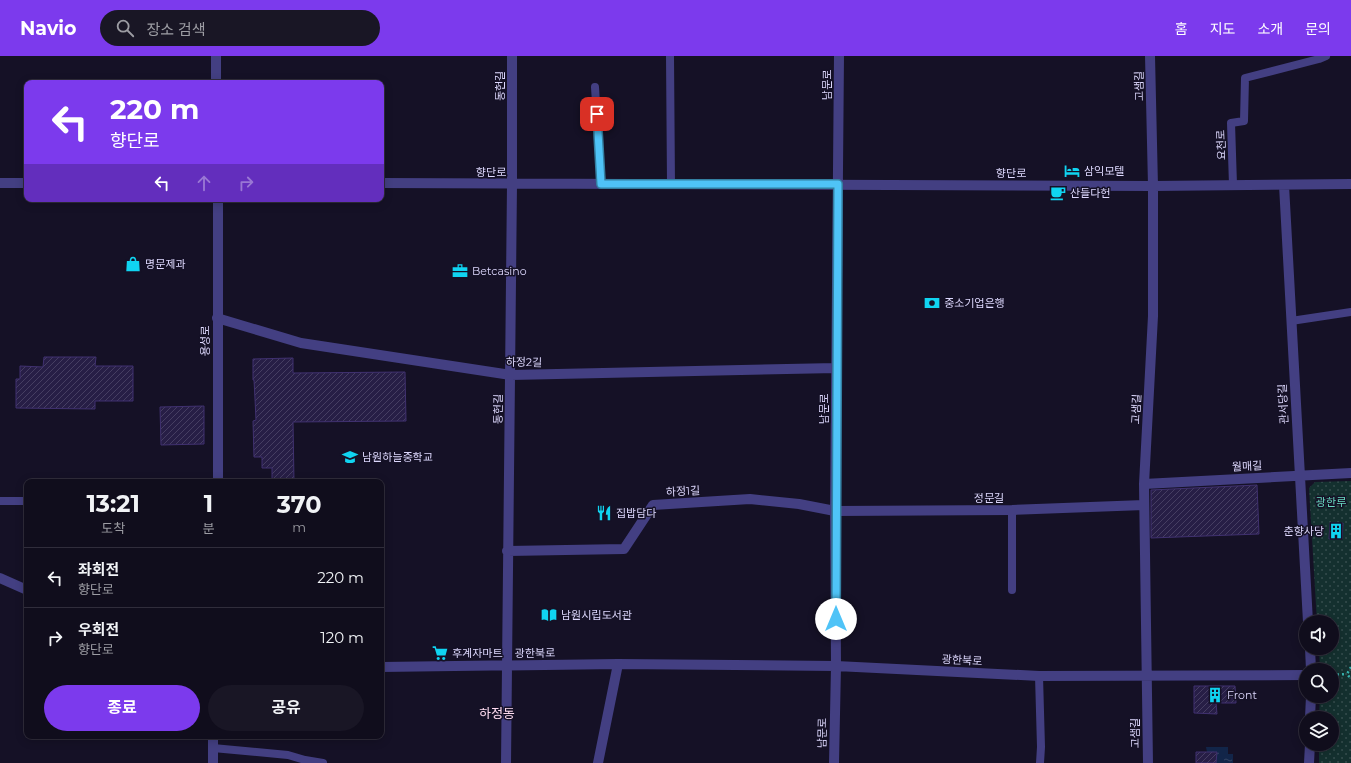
<!DOCTYPE html>
<html lang="ko">
<head>
<meta charset="utf-8">
<style>
	:root { --surface:#100d1c; --page:#191625; --text:#f1f3f6; --muted:#9c9ca3; --line:#302d3b; --accent:#7c3aed }
	body { margin:0; font-family:Montserrat,"Noto Sans KR",sans-serif; background:var(--page); color:var(--text); height:100vh; display:flex; flex-direction:column; font-size:15px; white-space:nowrap }
	* { box-sizing:border-box; margin:0 }
	p { font-size:13px; color:var(--muted) }
	.icon { flex:none; width:22px; height:22px; fill:none; stroke:currentColor; stroke-width:2; stroke-linecap:round; stroke-linejoin:round }
	.map { position:relative; flex:1; overflow:hidden }
	.drawer { position:absolute; left:24px; top:423px; width:360px; height:260px; display:flex; flex-direction:column; background:var(--surface); border-radius:8px; box-shadow:0 2px 10px #0003,0 0 0 1px var(--line) }
	.drawer>* { flex:none }
	.banner { position:absolute; left:24px; top:24px; width:360px; height:122px; border-radius:8px; box-shadow:0 2px 10px #0003,0 0 0 1px var(--line); background:#7c3aed; color:#fff; overflow:hidden }
	.controls { position:absolute; left:1299px; top:559px; display:grid; gap:8px }
	.controls a { display:grid; place-items:center; width:40px; height:40px; border-radius:50%; background:var(--surface); box-shadow:0 2px 10px #0003,0 0 0 1px var(--line); font-size:20px }
	.pin { position:absolute; display:grid; place-items:center; width:34px; height:34px; color:#fff; margin:-17px; border-radius:8px; box-shadow:0 2px 6px #0006 }
	.me { position:absolute; width:44px; margin:-22px; rotate:0deg; stroke-linejoin:round; filter:drop-shadow(0 0 3px #0008) }
	.turn { display:flex; align-items:center; gap:14px; height:84px; padding:0 20px; font-size:18px }
	.turn .icon { width:52px; height:52px; stroke-width:2.5 }
	.turn b { display:block; font-size:28px; line-height:34px }
	.lanes { display:flex; align-items:center; height:38px; padding:0 20px; background:#0003; justify-content:center; gap:20px; direction:ltr }
	.lanes .off { opacity:.35 }
	.eta { display:flex; justify-content:space-evenly; align-items:center; height:68px; text-align:center }
	.eta b { font-size:24px; font-weight:700; line-height:28px }
	.cta { display:flex; gap:8px; margin-top:auto; padding:8px 20px }
	.cta a { flex:1; height:46px; border-radius:24px; background:var(--accent); color:#fff; font-size:16px; font-weight:700; line-height:46px; text-align:center }
	.cta a+a { background:var(--page); color:var(--text) }
	ul { padding:0; list-style:none }
	li { display:flex; align-items:center; gap:12px; height:60px; padding:0 20px; border-top:1px solid var(--line) }
	li div { flex:1 }
	li b { display:block; font-size:15px }
	li em { font-style:normal }
	header { display:flex; align-items:center; gap:24px; box-sizing:border-box; height:56px; padding:0 20px; background:var(--accent); color:#fff }
	header strong { font-size:19px }
	nav { display:flex; gap:22px; margin-inline-start:auto; font-size:14px }
	.search { width:280px; height:36px; background:var(--page); display:flex; align-items:center; gap:10px; box-sizing:border-box; padding:0 14px; border-radius:22px; color:var(--muted); font-size:15px }
	.map>svg:first-child { display:block }
</style>
</head>
<body>
<header>
<strong>Navio</strong>
<div class="search"><svg class="icon" aria-label="search" viewBox="0 0 24 24"><circle cx="10" cy="10" r="6"/><path d="M15 15l6 6"/></svg>장소 검색</div>
<nav><a>홈</a><a>지도</a><a>소개</a><a>문의</a></nav>
</header>
<div class="map">
<svg width="1351" height="707" viewBox="0 0 1351 707">
	<defs>
		<pattern id="park-dots" width="8" height="8" patternUnits="userSpaceOnUse"><rect width="8" height="8" fill="#14302f"/><path d="M2 2h.1M6 6h.1" fill="none" stroke="#364d4e" stroke-width="1.8" stroke-linecap="round"/></pattern>
		<pattern id="water-ripples" width="26" height="14" patternUnits="userSpaceOnUse"><rect width="26" height="14" fill="#122549"/><path d="M2 4q2-2 4 0t4 0M15 11q2-2 4 0t4 0" fill="none" stroke="#344464"/></pattern>
		<pattern id="building-hatch" width="6" height="6" patternUnits="userSpaceOnUse"><rect width="6" height="6" fill="#271e46"/><path d="M-1 1l2-2M0 6l6-6M5 7l2-2" fill="none" stroke="#463e62"/></pattern>
	</defs>
	<rect width="100%" height="100%" fill="#151126"/>
	<path fill="url(#park-dots)" d="M 1351,425 L 1351,707 L 1319,707 L 1319,688 L 1332,688 L 1332,662 L 1319,662 L 1320,640 L 1332,640 L 1332,614 L 1320,614 L 1319,592 L 1332,592 L 1332,566 L 1317,566 L 1309,432 L 1315,426 Z"/>
	<path fill="url(#water-ripples)" d="M 1206,691 L 1228,691 L 1228,698 L 1233,698 L 1233,707 L 1216,707 L 1217,696 L 1207,696 Z"/>
	<path fill="url(#building-hatch)" stroke="#403170" d="M 44,301 L 96,301 L 95,310 L 133,310 L 133,345 L 95,345 L 95,353 L 16,352 L 16,323 L 20,323 L 20,310 L 43,311 Z
		M 293,302 L 293,317 L 405,316 L 406,365 L 293,366 L 294,426 L 272,426 L 272,412 L 262,412 L 262,401 L 254,401 L 253,365 L 256,364 L 255,343 L 254,324 L 253,324 L 253,303 Z
		M 204,350 L 204,388 L 161,389 L 160,351 Z
		M 1257,429 L 1259,478 L 1151,482 L 1151,434 Z
		M 1330,467 L 1343,467 L 1342,483 L 1329,483 Z
		M 1194,630 L 1235,630 L 1236,647 L 1216,647 L 1217,658 L 1194,657 Z
		M 1196,696 L 1217,696 L 1216,707 L 1196,707 Z"/>
	<g fill="none" stroke-linecap="round" stroke-linejoin="round">
		<path stroke="#37b2ae" stroke-width="2.5" stroke-dasharray="2 3" stroke-linecap="butt" d="M 1351,611 L 1347,618 L 1351,623
			M 1332,619 L 1347,618"/>
		<path stroke="#433f82" stroke-width="8" d="M 670,0 L 671,128
			M 595,31 L 601,128
			M 1233,129 L 1231,67 L 1244,65 L 1245,22 L 1319,3 L 1326,0
			M 1291,265 L 1351,256
			M 0,445 L 27,445
			M 1012,534 L 1012,454
			M 1039,620 L 1041,691 L 1040,707
			M 213,692 L 288,699 L 305,704 L 323,707"/>
		<path stroke="#433f82" stroke-width="10" d="M 0,127 L 27,127
			M 381,127 L 1153,130 L 1351,128
			M 1284,129 L 1308,566
			M 217,262 L 301,287 L 511,319 L 836,312
			M 1144,428 L 1351,417
			M 507,495 L 624,493 L 653,449 L 750,443 L 799,448 L 835,455 L 1012,454 L 1144,449
			M 0,522 L 27,534
			M 1310,592 L 1311,614
			M 381,611 L 618,608 L 836,610 L 1039,620 L 1306,619
			M 1310,662 L 1311,640
			M 506,707 L 512,128 L 512,0
			M 598,707 L 618,608
			M 834,707 L 836,610 L 835,455 L 839,0
			M 1148,707 L 1144,428 L 1153,260 L 1153,130 L 1150,0
			M 1309,707 L 1310,688"/>
		<path stroke="#433f82" stroke-width="10" d="M 216,0 L 216,27
			M 218,143 L 218,426
			M 213,707 L 213,680"/>
	</g>
	<g fill="none" stroke-linecap="round" stroke-linejoin="round">
		<defs>
			<path id="route" d="M 597,58 L 601,128 L 838,128 L 836,563"/>
		</defs>
		<use href="#route" stroke="#337fa1" stroke-width="10"/>
		<use href="#route" stroke="#4fc3f7" stroke-width="7"/>
	</g>
	<defs>
		<symbol id="hotel-bare" viewBox="-9 -9 18 18"><path d="M-6-4.5h1.5V1H6V5H4.5V3h-9V5H-6ZM-4 0a1.8 1.8 0 1 1 3.6 0ZM.5 0V-2.5h3Q6-2.5 6 0Z" fill="#10d4f1" stroke="#151126" stroke-width="2.5" paint-order="stroke"/></symbol>
		<symbol id="cafe-bare" viewBox="-9 -9 18 18"><path d="M-5.5-4.5H6V0H3Q3 3.5 0 3.5H-2.5Q-5.5 3.5-5.5 0ZM3-3.2v2h1.7v-2ZM-6 4.5H4V6H-6Z" fill="#10d4f1" stroke="#151126" stroke-width="2.5" paint-order="stroke"/></symbol>
		<symbol id="shop-bare" viewBox="-9 -9 18 18"><path d="M-5-2.5h2.3a2.7 3.5 0 0 1 5.4 0H5L5.5 6h-11ZM-1.5-2.5h3a1.5 2.3 0 0 0-3 0Z" fill="#10d4f1" stroke="#151126" stroke-width="2.5" paint-order="stroke"/></symbol>
		<symbol id="office-bare" viewBox="-9 -9 18 18"><path d="M-6-3h4V-5.5h4V-3h4V5H-6ZM-1-4.5V-3h2v-1.5ZM-6 0V1H6V0Z" fill="#10d4f1" stroke="#151126" stroke-width="2.5" paint-order="stroke"/></symbol>
		<symbol id="bank-bare" viewBox="-9 -9 18 18"><path d="M-6-4H6V4H-6ZM0-2.3a2.3 2.3 0 1 0 0 4.6a2.3 2.3 0 1 0 0-4.6Z" fill="#10d4f1" stroke="#151126" stroke-width="2.5" paint-order="stroke"/></symbol>
		<symbol id="school-bare" viewBox="-9 -9 18 18"><path d="M0-5L7-2L0 1L-7-2ZM-4 1L0 2.5L4 1V4Q0 6-4 4Z" fill="#10d4f1" stroke="#151126" stroke-width="2.5" paint-order="stroke"/></symbol>
		<symbol id="restaurant-bare" viewBox="-9 -9 18 18"><path d="M-5-6h1v4h1v-4h1v4h1v-4h1v5L-1.5 .5V6h-2V.5L-5-1ZM5-6V6H3V1.5H1.5Q1.5-4 5-6Z" fill="#10d4f1" stroke="#151126" stroke-width="2.5" paint-order="stroke"/></symbol>
		<symbol id="building-bare" viewBox="-9 -9 18 18"><path d="M-4-6H4V6H1V3H-1V6H-4ZM-2.5-4.3h1.7v1.8h-1.7ZM.8-4.3h1.7v1.8H.8ZM-2.5-1h1.7V.8h-1.7ZM.8-1h1.7V.8H.8Z" fill="#10d4f1" stroke="#151126" stroke-width="2.5" paint-order="stroke"/></symbol>
		<symbol id="library-bare" viewBox="-9 -9 18 18"><path d="M-6-4Q-3-5.5-.7-3.5V5Q-3 3-6 4ZM6-4Q3-5.5 .7-3.5V5Q3 3 6 4Z" fill="#10d4f1" stroke="#151126" stroke-width="2.5" paint-order="stroke"/></symbol>
		<symbol id="supermarket-bare" viewBox="-9 -9 18 18"><path d="M-6-5.5h2.5l.6 2H6L4.5 2H-2.5L-4.4-4H-6ZM-1.5 3.2a1.3 1.3 0 1 0 .1 0ZM3 3.2a1.3 1.3 0 1 0 .1 0Z" fill="#10d4f1" stroke="#151126" stroke-width="2.5" paint-order="stroke"/></symbol>
	</defs>
	<g fill-rule="evenodd">
		<use href="#hotel-bare" x="1061" y="104" width="22" height="22"/>
		<use href="#cafe-bare" x="1047" y="126" width="22" height="22"/>
		<use href="#shop-bare" x="122" y="197" width="22" height="22"/>
		<use href="#office-bare" x="449" y="204" width="22" height="22"/>
		<use href="#bank-bare" x="921" y="236" width="22" height="22"/>
		<use href="#school-bare" x="339" y="390" width="22" height="22"/>
		<use href="#restaurant-bare" x="593" y="446" width="22" height="22"/>
		<use href="#building-bare" x="1325" y="464" width="22" height="22"/>
		<use href="#library-bare" x="538" y="548" width="22" height="22"/>
		<use href="#supermarket-bare" x="429" y="586" width="22" height="22"/>
		<use href="#building-bare" x="1204" y="628" width="22" height="22"/>
	</g>
	<g text-anchor="middle" stroke-width="3" stroke-linejoin="round" paint-order="stroke">
		<g font-size="11" fill="#ddd8fd" stroke="#151126">
			<text transform="translate(827 29) rotate(-90)" y="4">남문로</text>
			<text transform="translate(500 30) rotate(-90)" y="4">동헌길</text>
			<text transform="translate(1139 30) rotate(-91)" y="4">고샘길</text>
			<text transform="translate(1221 89) rotate(-92)" y="4">요천로</text>
			<text x="491" y="120">향단로</text>
			<text x="1011" y="121">향단로</text>
			<text transform="translate(205 285) rotate(-90)" y="4">용성로</text>
			<text transform="translate(524 306) rotate(1)" y="4">하정2길</text>
			<text transform="translate(1283 348) rotate(-93)" y="4">관서당길</text>
			<text transform="translate(498 353) rotate(-89)" y="4">동헌길</text>
			<text transform="translate(824 353) rotate(-90)" y="4">남문로</text>
			<text transform="translate(1136 353) rotate(-87)" y="4">고샘길</text>
			<text transform="translate(1247 410) rotate(-3)" y="4">월매길</text>
			<text transform="translate(683 435) rotate(-3)" y="4">하정1길</text>
			<text x="989" y="446">정문길</text>
			<text transform="translate(535 597) rotate(-1)" y="4">광한북로</text>
			<text transform="translate(962 604) rotate(3)" y="4">광한북로</text>
			<text transform="translate(822 677) rotate(-89)" y="4">남문로</text>
			<text transform="translate(1135 677) rotate(-90)" y="4">고샘길</text>
		</g>
		<g font-size="11" fill="#ddd8fd" stroke="#151126" text-anchor="start">
			<text x="1084" y="119">삼익모텔</text>
			<text x="1070" y="141">산들다헌</text>
			<text x="145" y="212">명문제과</text>
			<text x="472" y="219">Betcasino</text>
			<text x="944" y="251">중소기업은행</text>
			<text x="362" y="405">남원하늘중학교</text>
			<text x="616" y="461">집밥담다</text>
			<text x="1324" y="479" text-anchor="end">춘향사당</text>
			<text x="561" y="563">남원시립도서관</text>
			<text x="452" y="601">후계자마트</text>
			<text x="1227" y="643">Front</text>
		</g>
		<g font-size="11" fill="#68d9c0" stroke="#151126">
			<text x="1331" y="450">광한루</text>
		</g>
		<g font-size="13" fill="#fddaef" stroke="#151126">
			<text x="497" y="662">하정동</text>
		</g>
	</g>
</svg>
<div class="controls">
<a><svg class="icon" aria-label="sound" viewBox="0 0 24 24"><path d="M4 9h4l5-4v14l-5-4H4zM17 9q2 3 0 6"/></svg></a>
<a><svg class="icon" aria-label="search" viewBox="0 0 24 24"><circle cx="10" cy="10" r="6"/><path d="M15 15l6 6"/></svg></a>
<a><svg class="icon" aria-label="layers" viewBox="0 0 24 24"><path d="M12 4l9 5-9 5-9-5zM3 14l9 5 9-5"/></svg></a>
</div>
<div class="pin" style="left:597px;top:58px;background:#d93025"><svg class="icon" aria-label="arrive" viewBox="0 0 24 24"><path d="M6 21V4h12l-3 4 3 4H6"/></svg></div>
<svg class="me" style="left:836px;top:563px" viewBox="-20 -20 40 40"><circle r="19" fill="#fff"/><path d="M0-13L10 11 0 6-10 11z" fill="#4fc3f7"/></svg>
<div class="banner">
<div class="turn"><svg class="icon" aria-label="left" viewBox="0 0 24 24"><path d="M17 20v-9H6M10 6l-5 5 5 5"/></svg><div><b>220 m</b>향단로</div></div>
<div class="lanes"><svg class="icon" aria-label="left" viewBox="0 0 24 24"><path d="M17 20v-9H6M10 6l-5 5 5 5"/></svg><svg class="icon off" aria-label="ahead" viewBox="0 0 24 24"><path d="M12 20V5M6 11l6-6 6 6"/></svg><svg class="icon off" aria-label="right" viewBox="0 0 24 24"><path d="M7 20v-9h11M14 6l5 5-5 5"/></svg></div>
</div>
<section class="drawer">
<div class="eta">
<div><b>13:21</b><p>도착</p></div>
<div><b>1</b><p>분</p></div>
<div><b>370</b><p>m</p></div>
</div>
<ul>
<li><svg class="icon" aria-label="left" viewBox="0 0 24 24"><path d="M17 20v-9H6M10 6l-5 5 5 5"/></svg><div><b>좌회전</b><p>향단로</p></div><em>220 m</em></li>
<li><svg class="icon" aria-label="right" viewBox="0 0 24 24"><path d="M7 20v-9h11M14 6l5 5-5 5"/></svg><div><b>우회전</b><p>향단로</p></div><em>120 m</em></li>
</ul>
<div class="cta"><a>종료</a><a>공유</a></div>
</section>
</div>
</body>
</html>
